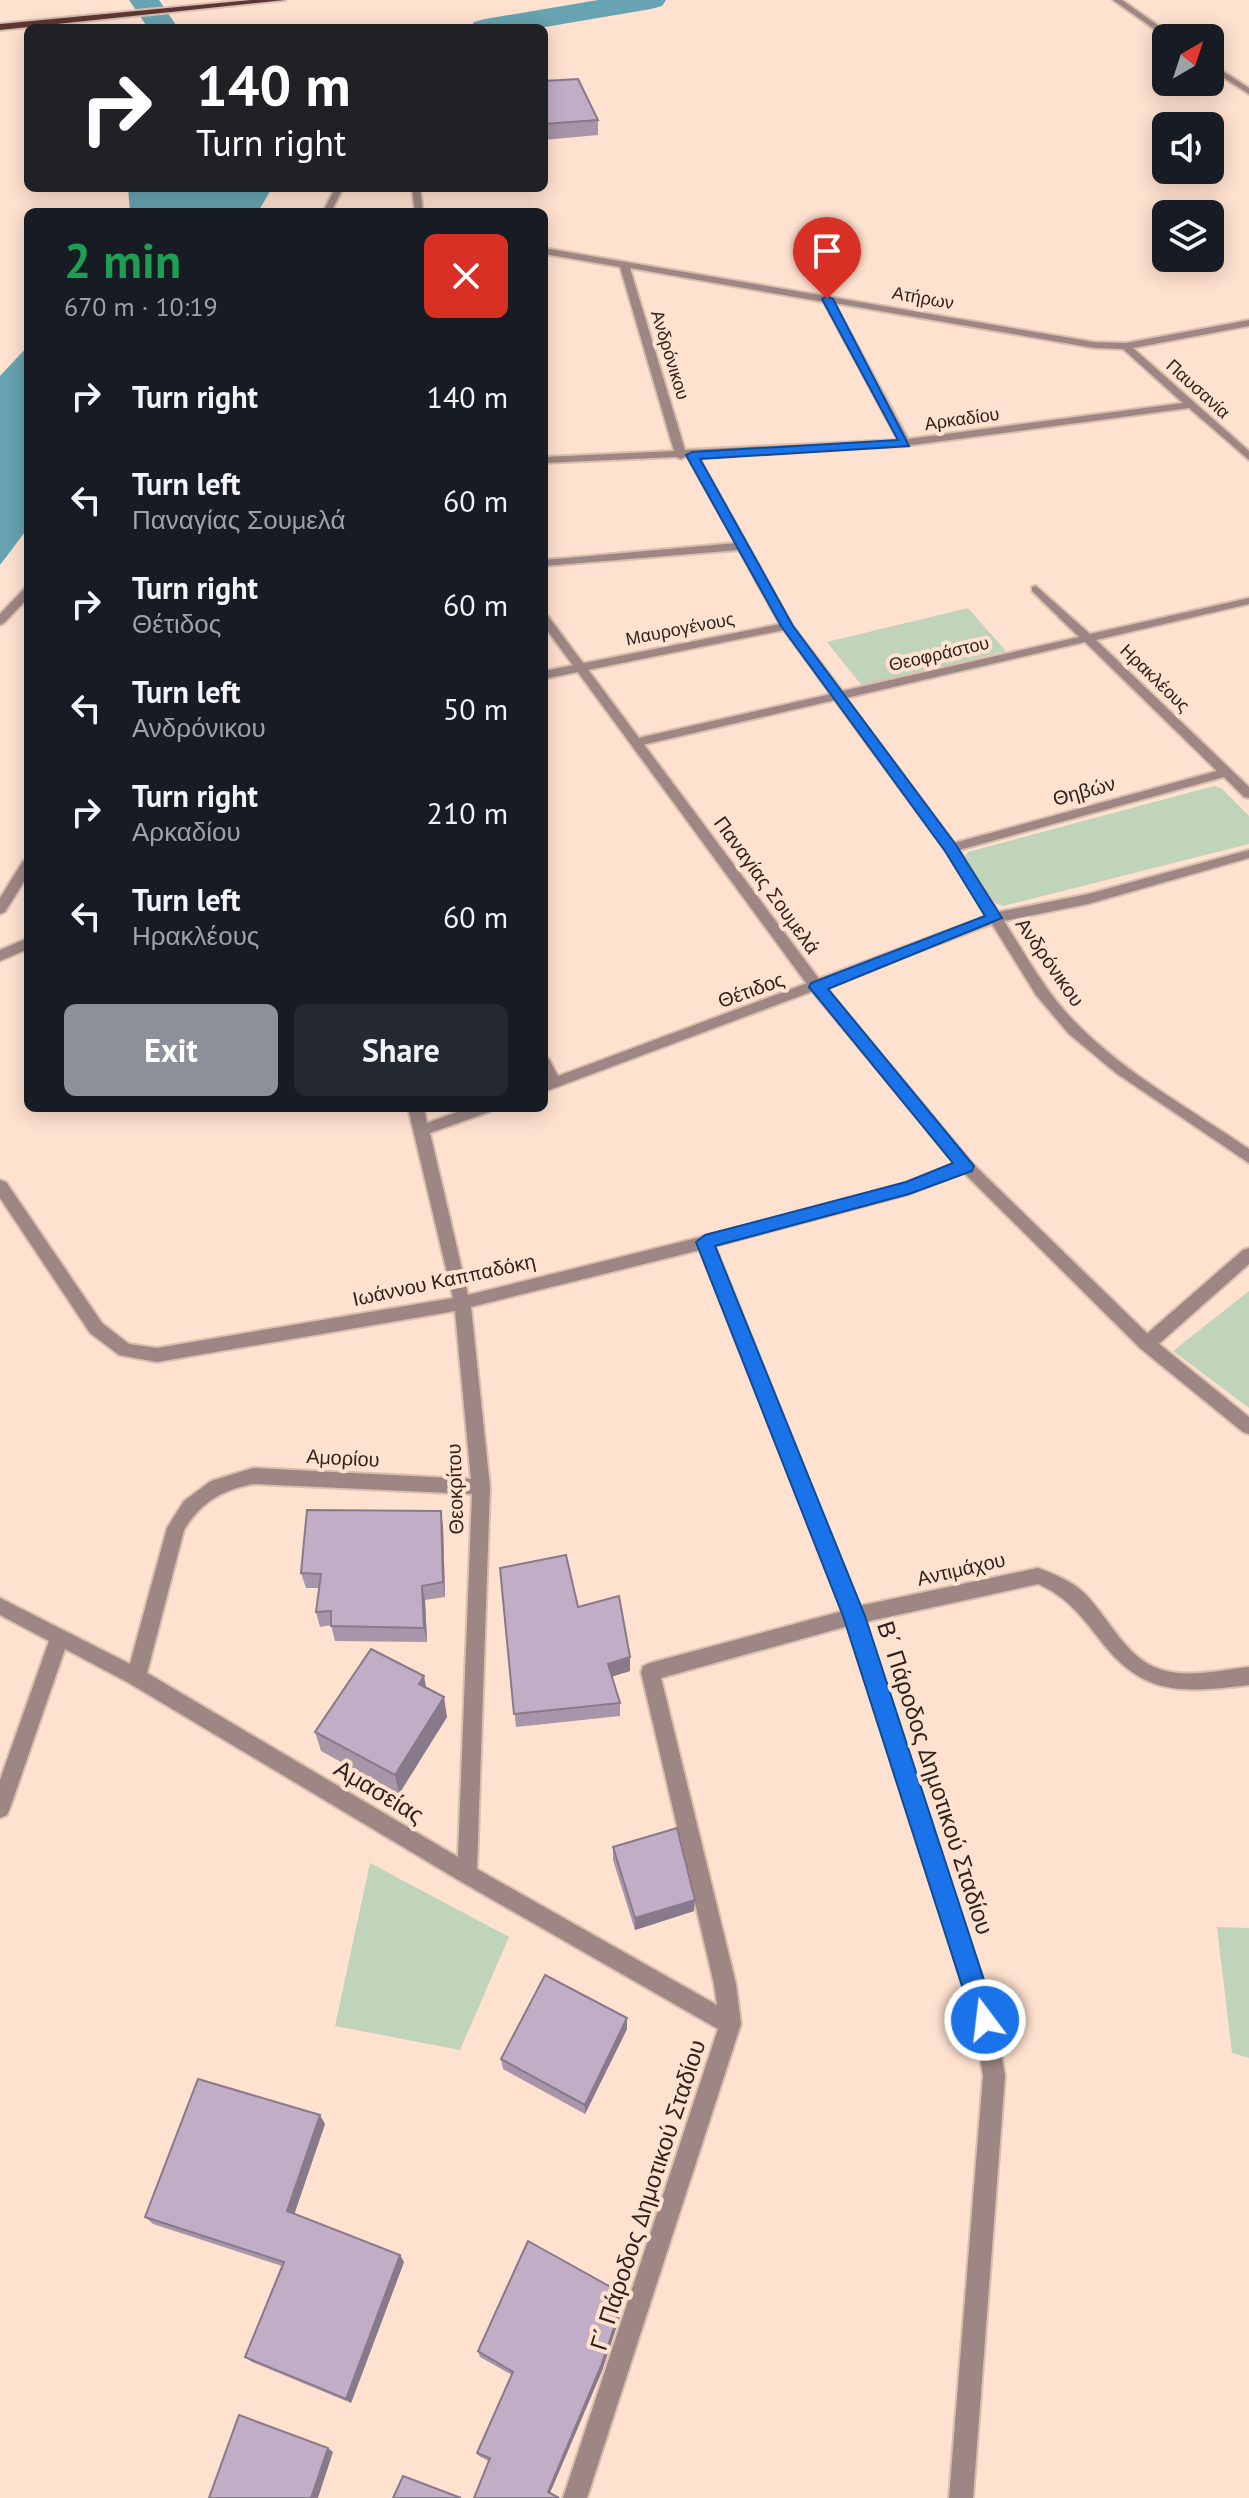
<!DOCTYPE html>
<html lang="en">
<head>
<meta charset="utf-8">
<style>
	:root { --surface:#171b24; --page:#242831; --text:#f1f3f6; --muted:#9ea1a6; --accent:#8c9099 }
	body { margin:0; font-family:"PT Sans",sans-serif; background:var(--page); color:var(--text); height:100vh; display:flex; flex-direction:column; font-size:30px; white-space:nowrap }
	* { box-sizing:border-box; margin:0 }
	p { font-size:26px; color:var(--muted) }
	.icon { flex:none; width:44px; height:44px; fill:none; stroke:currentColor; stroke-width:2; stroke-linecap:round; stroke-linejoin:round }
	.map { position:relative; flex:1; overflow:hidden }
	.details { position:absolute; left:24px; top:208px; width:524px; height:904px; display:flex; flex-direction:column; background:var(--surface); border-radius:12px; box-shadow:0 4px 20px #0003 }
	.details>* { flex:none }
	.top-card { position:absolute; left:24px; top:24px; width:524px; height:168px; border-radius:12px; box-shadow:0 4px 20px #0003; background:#202124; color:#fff; overflow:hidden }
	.needle { width:52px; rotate:39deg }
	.controls { position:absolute; left:1152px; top:24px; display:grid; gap:16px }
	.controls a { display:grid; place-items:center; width:72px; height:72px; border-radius:12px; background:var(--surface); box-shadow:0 4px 20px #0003; font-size:40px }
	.pin { position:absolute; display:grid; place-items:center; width:68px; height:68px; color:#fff; margin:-82px -34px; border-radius:50% 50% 50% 0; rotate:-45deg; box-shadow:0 0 8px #0007 }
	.pin .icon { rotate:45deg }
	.me { position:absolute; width:88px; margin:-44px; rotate:345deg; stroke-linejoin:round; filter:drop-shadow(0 0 6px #0008) }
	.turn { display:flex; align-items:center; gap:28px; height:168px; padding:0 40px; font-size:36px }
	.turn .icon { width:104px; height:104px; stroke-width:2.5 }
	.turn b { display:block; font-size:56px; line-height:68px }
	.round { display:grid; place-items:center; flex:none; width:84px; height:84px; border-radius:12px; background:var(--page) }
	.summary { display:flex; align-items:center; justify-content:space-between; height:136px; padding:0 40px }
	h1 { font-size:48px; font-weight:600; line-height:60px; color:#1e9e55 }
	.cta { display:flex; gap:16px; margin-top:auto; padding:16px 40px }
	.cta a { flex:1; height:92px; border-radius:12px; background:var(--accent); color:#fff; font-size:32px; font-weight:600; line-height:92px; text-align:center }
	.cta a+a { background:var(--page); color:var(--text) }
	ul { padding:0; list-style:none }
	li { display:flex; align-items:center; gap:24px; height:104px; padding:0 40px }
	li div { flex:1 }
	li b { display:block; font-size:30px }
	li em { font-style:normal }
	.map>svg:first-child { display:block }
</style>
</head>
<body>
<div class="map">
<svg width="1249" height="2498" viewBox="0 0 1249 2498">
	<rect width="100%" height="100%" fill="#ffe1cf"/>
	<path fill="#bfd4b8" d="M 968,608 L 1006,651 L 862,686 L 827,642 Z
		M 1214,786 L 1221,788 L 1249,816 L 1249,844 L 1003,906 L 992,902 L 963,859 L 968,852 Z
		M 1249,1291 L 1249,1408 L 1173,1351 Z
		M 370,1863 L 509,1937 L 460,2050 L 335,2026 Z
		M 1217,1927 L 1249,1928 L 1249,2058 L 1232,2053 Z"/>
	<path fill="#67a3b2" d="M 128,188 L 272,188 L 258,212 L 130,212 Z
		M 28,346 L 28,528 L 0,565 L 0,376 Z"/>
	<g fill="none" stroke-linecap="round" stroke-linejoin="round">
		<path fill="#67a3b2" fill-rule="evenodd" d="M 129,0 L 159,0 L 178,28 L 148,28 Z
			M 598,0 L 666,0 L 662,6 L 651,9 L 539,28 L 470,28 L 474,22 L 485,19 Z"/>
		<defs>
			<path id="minor" d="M 1113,0 L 1122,0 L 1176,38 L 1167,38 Z
				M 1210,63 L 1249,88 L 1249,94 L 1210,69 Z
				M 335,188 L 343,188 L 331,212 L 323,212 Z
				M 412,188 L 420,188 L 423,212 L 415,212 Z
				M 544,248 L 1094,342 L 1126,343 L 1249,320 L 1249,326 L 1133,348 L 1249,451 L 1249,460 L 1189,408 L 905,446 L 698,456 L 792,625 L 842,691 L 1079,637 L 1032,591 L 1032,587 L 1036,586 L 1090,634 L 1249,598 L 1249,604 L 1096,640 L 1249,787 L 1249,798 L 1244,797 L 1224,777 L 959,850 L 998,912 L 1088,894 L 1249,850 L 1249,858 L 1088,904 L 1004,921 C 1027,957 1048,996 1079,1026 C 1128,1075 1192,1110 1249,1149 L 1249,1163 L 1116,1073 L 1069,1034 L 1036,995 L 992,924 L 544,1092 L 546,1080 L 544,1058 L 549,1059 L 558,1076 L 987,916 L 946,851 L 835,700 L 638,746 L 634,745 L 634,739 L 831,694 L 784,630 L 544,679 L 544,671 L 780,624 L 739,550 L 544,566 L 544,560 L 736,543 L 687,456 L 681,459 L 676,457 L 544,463 L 544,457 L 674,451 L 620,267 L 544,254 ZM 630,268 L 824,302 L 898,440 L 685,450 ZM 834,303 L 1094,348 L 1123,349 L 1183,403 L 908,439 ZM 1085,642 L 1217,771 L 954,843 L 846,698 Z
				M 28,588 L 28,598 L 4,623 L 0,625 L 0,614 L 24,589 Z
				M 28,860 L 28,875 L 5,912 L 0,914 L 0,898 L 23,861 Z
				M 28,938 L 28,949 L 0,961 L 0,950 Z
				M 408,1108 L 424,1108 L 427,1123 L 468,1108 L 492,1108 L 489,1112 L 430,1133 L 468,1295 L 833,1204 L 905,1183 L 966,1160 L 971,1162 L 974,1166 L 971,1170 L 909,1194 L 715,1246 L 859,1606 L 1038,1568 C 1054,1574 1069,1580 1082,1591 C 1108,1615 1125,1659 1162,1670 C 1190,1678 1221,1670 1249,1667 L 1249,1685 C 1180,1693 1142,1697 1097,1636 C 1080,1614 1064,1595 1038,1584 L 865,1622 L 996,2020 L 1005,2076 L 973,2498 L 949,2498 L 983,2076 L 974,2020 L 848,1626 L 661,1678 L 736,1984 L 741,2024 L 587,2498 L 563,2498 L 718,2029 L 460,1881 L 129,1683 L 65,1649 L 10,1808 L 7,1815 L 0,1818 L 0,1780 L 49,1641 L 0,1615 L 0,1598 L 130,1664 L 167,1528 L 184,1501 L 211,1481 L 253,1468 L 471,1479 L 455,1311 L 157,1362 L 119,1355 L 90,1333 L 0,1198 L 0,1180 L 6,1182 L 102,1323 L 129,1344 L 157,1348 L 453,1298 ZM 700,1250 L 843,1611 L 650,1663 L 643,1666 L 641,1672 L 714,1984 L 717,2005 L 477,1869 L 490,1487 L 471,1307 ZM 253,1484 L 472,1494 L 458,1857 L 147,1673 L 184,1530 C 201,1502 222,1490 253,1484 Z
				M 1249,1248 L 1249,1264 L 1153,1349 L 1141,1349 L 1139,1344 L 1141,1339 L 1243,1250 Z"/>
			<path id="tertiary" d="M 544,614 L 548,616 L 822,983 L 971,1162 L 1153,1339 L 1249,1417 L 1249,1434 L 1243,1432 L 1141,1349 L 961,1170 L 812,991 L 544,626 Z"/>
			<path id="primary" d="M 251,0 L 285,0 L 0,30 L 0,24 Z"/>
		</defs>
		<use href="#minor" stroke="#dabfaf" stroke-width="4"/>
		<use href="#tertiary" stroke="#dabfaf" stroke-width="4"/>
		<use href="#primary" stroke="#dabfaf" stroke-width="4"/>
		<use href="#minor" fill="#9d8683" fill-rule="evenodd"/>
		<use href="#tertiary" fill="#9d8683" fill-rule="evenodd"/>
		<use href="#primary" fill="#5d3733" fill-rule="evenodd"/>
	</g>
	<path fill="#a795aa" d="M 544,81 L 598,120 L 598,135 L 544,140 Z
		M 443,1526 L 445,1597 L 425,1600 L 427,1642 L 335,1641 L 331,1625 L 320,1627 L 316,1612 L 319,1588 L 306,1588 L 301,1573 Z
		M 500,1568 L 578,1607 L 630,1657 L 630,1671 L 612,1676 L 620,1703 L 620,1716 L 516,1727 Z
		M 427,1688 L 447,1717 L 399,1794 L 321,1751 L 315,1732 Z
		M 613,1847 L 694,1911 L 635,1930 L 613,1860 Z
		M 627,2029 L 585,2114 L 503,2069 L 501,2059 Z
		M 325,2124 L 294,2214 L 400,2255 L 404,2262 L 351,2403 L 252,2362 L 245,2357 L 282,2266 L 153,2224 L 145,2217 Z
		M 625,2301 L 602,2371 L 550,2493 L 479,2456 L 477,2453 L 512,2375 L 480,2357 L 478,2351 Z"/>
	<path fill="#88798b" d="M 441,1511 L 443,1526 L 445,1597 L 443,1582 Z
		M 422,1586 L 425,1600 L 427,1642 L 424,1628 Z
		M 630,1657 L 630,1671 L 608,1678 L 608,1664 Z
		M 424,1676 L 428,1697 L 419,1684 Z
		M 444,1697 L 447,1717 L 399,1794 L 395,1775 Z
		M 695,1900 L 694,1911 L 635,1930 L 635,1918 Z
		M 627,2018 L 627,2029 L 585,2114 L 585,2105 Z
		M 320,2115 L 325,2124 L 293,2218 L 287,2211 Z
		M 400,2255 L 404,2262 L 351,2403 L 346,2399 Z
		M 625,2295 L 625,2301 L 602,2371 L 549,2495 L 548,2492 Z
		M 328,2448 L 333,2452 L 318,2498 L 311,2498 Z"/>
	<path fill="#c2adc6" stroke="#88798b" stroke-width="2" d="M 578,79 L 598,120 L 544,124 L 544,81 Z
		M 307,1510 L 441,1511 L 443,1582 L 422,1586 L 424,1628 L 331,1626 L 331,1611 L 316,1612 L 321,1574 L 301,1573 Z
		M 566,1555 L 578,1607 L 619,1596 L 630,1657 L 608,1664 L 620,1703 L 514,1714 L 500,1568 Z
		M 371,1649 L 424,1676 L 419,1684 L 444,1697 L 395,1775 L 315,1732 Z
		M 677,1828 L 695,1900 L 635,1918 L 613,1847 Z
		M 545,1975 L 627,2018 L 585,2105 L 501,2059 Z
		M 198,2079 L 320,2115 L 287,2211 L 400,2255 L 346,2399 L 245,2357 L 284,2262 L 145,2217 Z
		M 528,2241 L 625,2295 L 601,2366 L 548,2492 L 559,2498 L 474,2498 L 490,2458 L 477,2453 L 513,2372 L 478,2351 Z
		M 239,2415 L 328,2448 L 311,2498 L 209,2498 Z
		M 403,2476 L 461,2498 L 393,2498 Z"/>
	<path fill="#1a73e8" stroke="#114b97" stroke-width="2" d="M 827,296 L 833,299 L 909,446 L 700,459 L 793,626 L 956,845 L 1002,918 L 828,989 L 974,1166 L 972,1171 L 909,1194 L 715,1246 L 865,1616 L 997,2020 L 993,2028 L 985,2032 L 976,2028 L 973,2020 L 843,1616 L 696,1242 L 705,1235 L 906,1182 L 953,1163 L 809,987 L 811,983 L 985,916 L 945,851 L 781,626 L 686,455 L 692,452 L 898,440 L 822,299 Z"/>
	<g text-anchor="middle" stroke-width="8" stroke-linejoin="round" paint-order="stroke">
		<g font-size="18" fill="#2f241d" stroke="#ffe1cf">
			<text transform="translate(923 298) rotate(10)" y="6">Ατήρων</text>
			<text transform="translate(670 355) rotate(73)" y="6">Ανδρόνικου</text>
			<text transform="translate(1198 389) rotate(42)" y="6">Παυσανία</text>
			<text transform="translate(962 419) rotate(-8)" y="6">Αρκαδίου</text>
			<text transform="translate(680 629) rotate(-11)" y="6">Μαυρογένους</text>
			<text transform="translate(939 654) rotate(-13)" y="6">Θεοφράστου</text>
			<text transform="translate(1155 678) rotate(44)" y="6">Ηρακλέους</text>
		</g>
		<g font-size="20" fill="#2f241d" stroke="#ffe1cf">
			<text transform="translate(1084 791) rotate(-15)" y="7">Θηβών</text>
			<text transform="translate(767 885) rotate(54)" y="7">Παναγίας Σουμελά</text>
			<text transform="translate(1050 962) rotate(55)" y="7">Ανδρόνικου</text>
			<text transform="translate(751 990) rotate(-20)" y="7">Θέτιδος</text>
			<text transform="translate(444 1280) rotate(-12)" y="7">Ιωάννου Καππαδόκη</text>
			<text transform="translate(343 1458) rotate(3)" y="7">Αμορίου</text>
			<text transform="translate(455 1489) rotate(-92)" y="7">Θεοκρίτου</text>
			<text transform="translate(961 1569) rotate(-13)" y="7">Αντιμάχου</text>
		</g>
		<g font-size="24" fill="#2f241d" stroke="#ffe1cf">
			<text transform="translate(935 1778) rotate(72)" y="8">Β΄ Πάροδος Δημοτικού Σταδίου</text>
			<text transform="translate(379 1792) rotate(31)" y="8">Αμασείας</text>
			<text transform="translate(648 2195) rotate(-72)" y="8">Γ΄ Πάροδος Δημοτικού Σταδίου</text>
		</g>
	</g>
</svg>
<div class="controls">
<a><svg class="needle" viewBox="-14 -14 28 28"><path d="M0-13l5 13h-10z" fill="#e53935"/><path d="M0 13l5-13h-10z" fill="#9ea1a6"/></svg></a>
<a><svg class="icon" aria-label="sound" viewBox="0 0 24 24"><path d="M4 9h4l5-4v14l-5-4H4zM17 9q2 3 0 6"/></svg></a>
<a><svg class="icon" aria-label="layers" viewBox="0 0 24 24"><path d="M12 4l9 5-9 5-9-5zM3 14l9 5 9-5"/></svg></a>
</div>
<div class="pin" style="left:827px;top:299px;background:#d93025"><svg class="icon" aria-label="arrive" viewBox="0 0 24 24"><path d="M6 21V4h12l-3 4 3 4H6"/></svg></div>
<svg class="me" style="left:985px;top:2020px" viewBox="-20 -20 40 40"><circle r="17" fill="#1a73e8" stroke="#fff" stroke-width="3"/><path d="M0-11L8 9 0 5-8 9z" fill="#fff"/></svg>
<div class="top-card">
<div class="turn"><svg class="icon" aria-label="right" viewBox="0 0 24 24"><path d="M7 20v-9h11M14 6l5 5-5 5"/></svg><div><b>140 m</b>Turn right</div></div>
</div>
<section class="details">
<div class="summary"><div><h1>2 min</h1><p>670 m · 10:19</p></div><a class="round" style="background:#d93025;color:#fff"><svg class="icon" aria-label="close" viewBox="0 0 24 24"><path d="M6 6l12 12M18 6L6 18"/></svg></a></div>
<ul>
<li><svg class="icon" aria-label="right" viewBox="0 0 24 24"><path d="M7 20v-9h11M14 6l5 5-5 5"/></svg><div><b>Turn right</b></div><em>140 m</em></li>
<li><svg class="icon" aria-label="left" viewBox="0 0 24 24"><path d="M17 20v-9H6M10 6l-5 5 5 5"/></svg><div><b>Turn left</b><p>Παναγίας Σουμελά</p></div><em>60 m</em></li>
<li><svg class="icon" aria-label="right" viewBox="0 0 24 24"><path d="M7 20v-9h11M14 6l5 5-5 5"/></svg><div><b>Turn right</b><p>Θέτιδος</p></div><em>60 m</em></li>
<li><svg class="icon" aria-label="left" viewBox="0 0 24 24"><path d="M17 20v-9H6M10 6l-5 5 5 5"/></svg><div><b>Turn left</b><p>Ανδρόνικου</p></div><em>50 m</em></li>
<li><svg class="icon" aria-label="right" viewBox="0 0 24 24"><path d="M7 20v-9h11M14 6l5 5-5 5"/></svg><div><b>Turn right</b><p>Αρκαδίου</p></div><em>210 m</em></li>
<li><svg class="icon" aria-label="left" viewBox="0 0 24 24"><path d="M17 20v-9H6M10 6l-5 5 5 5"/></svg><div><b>Turn left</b><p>Ηρακλέους</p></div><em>60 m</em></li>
</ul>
<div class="cta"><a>Exit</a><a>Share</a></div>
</section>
</div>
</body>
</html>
